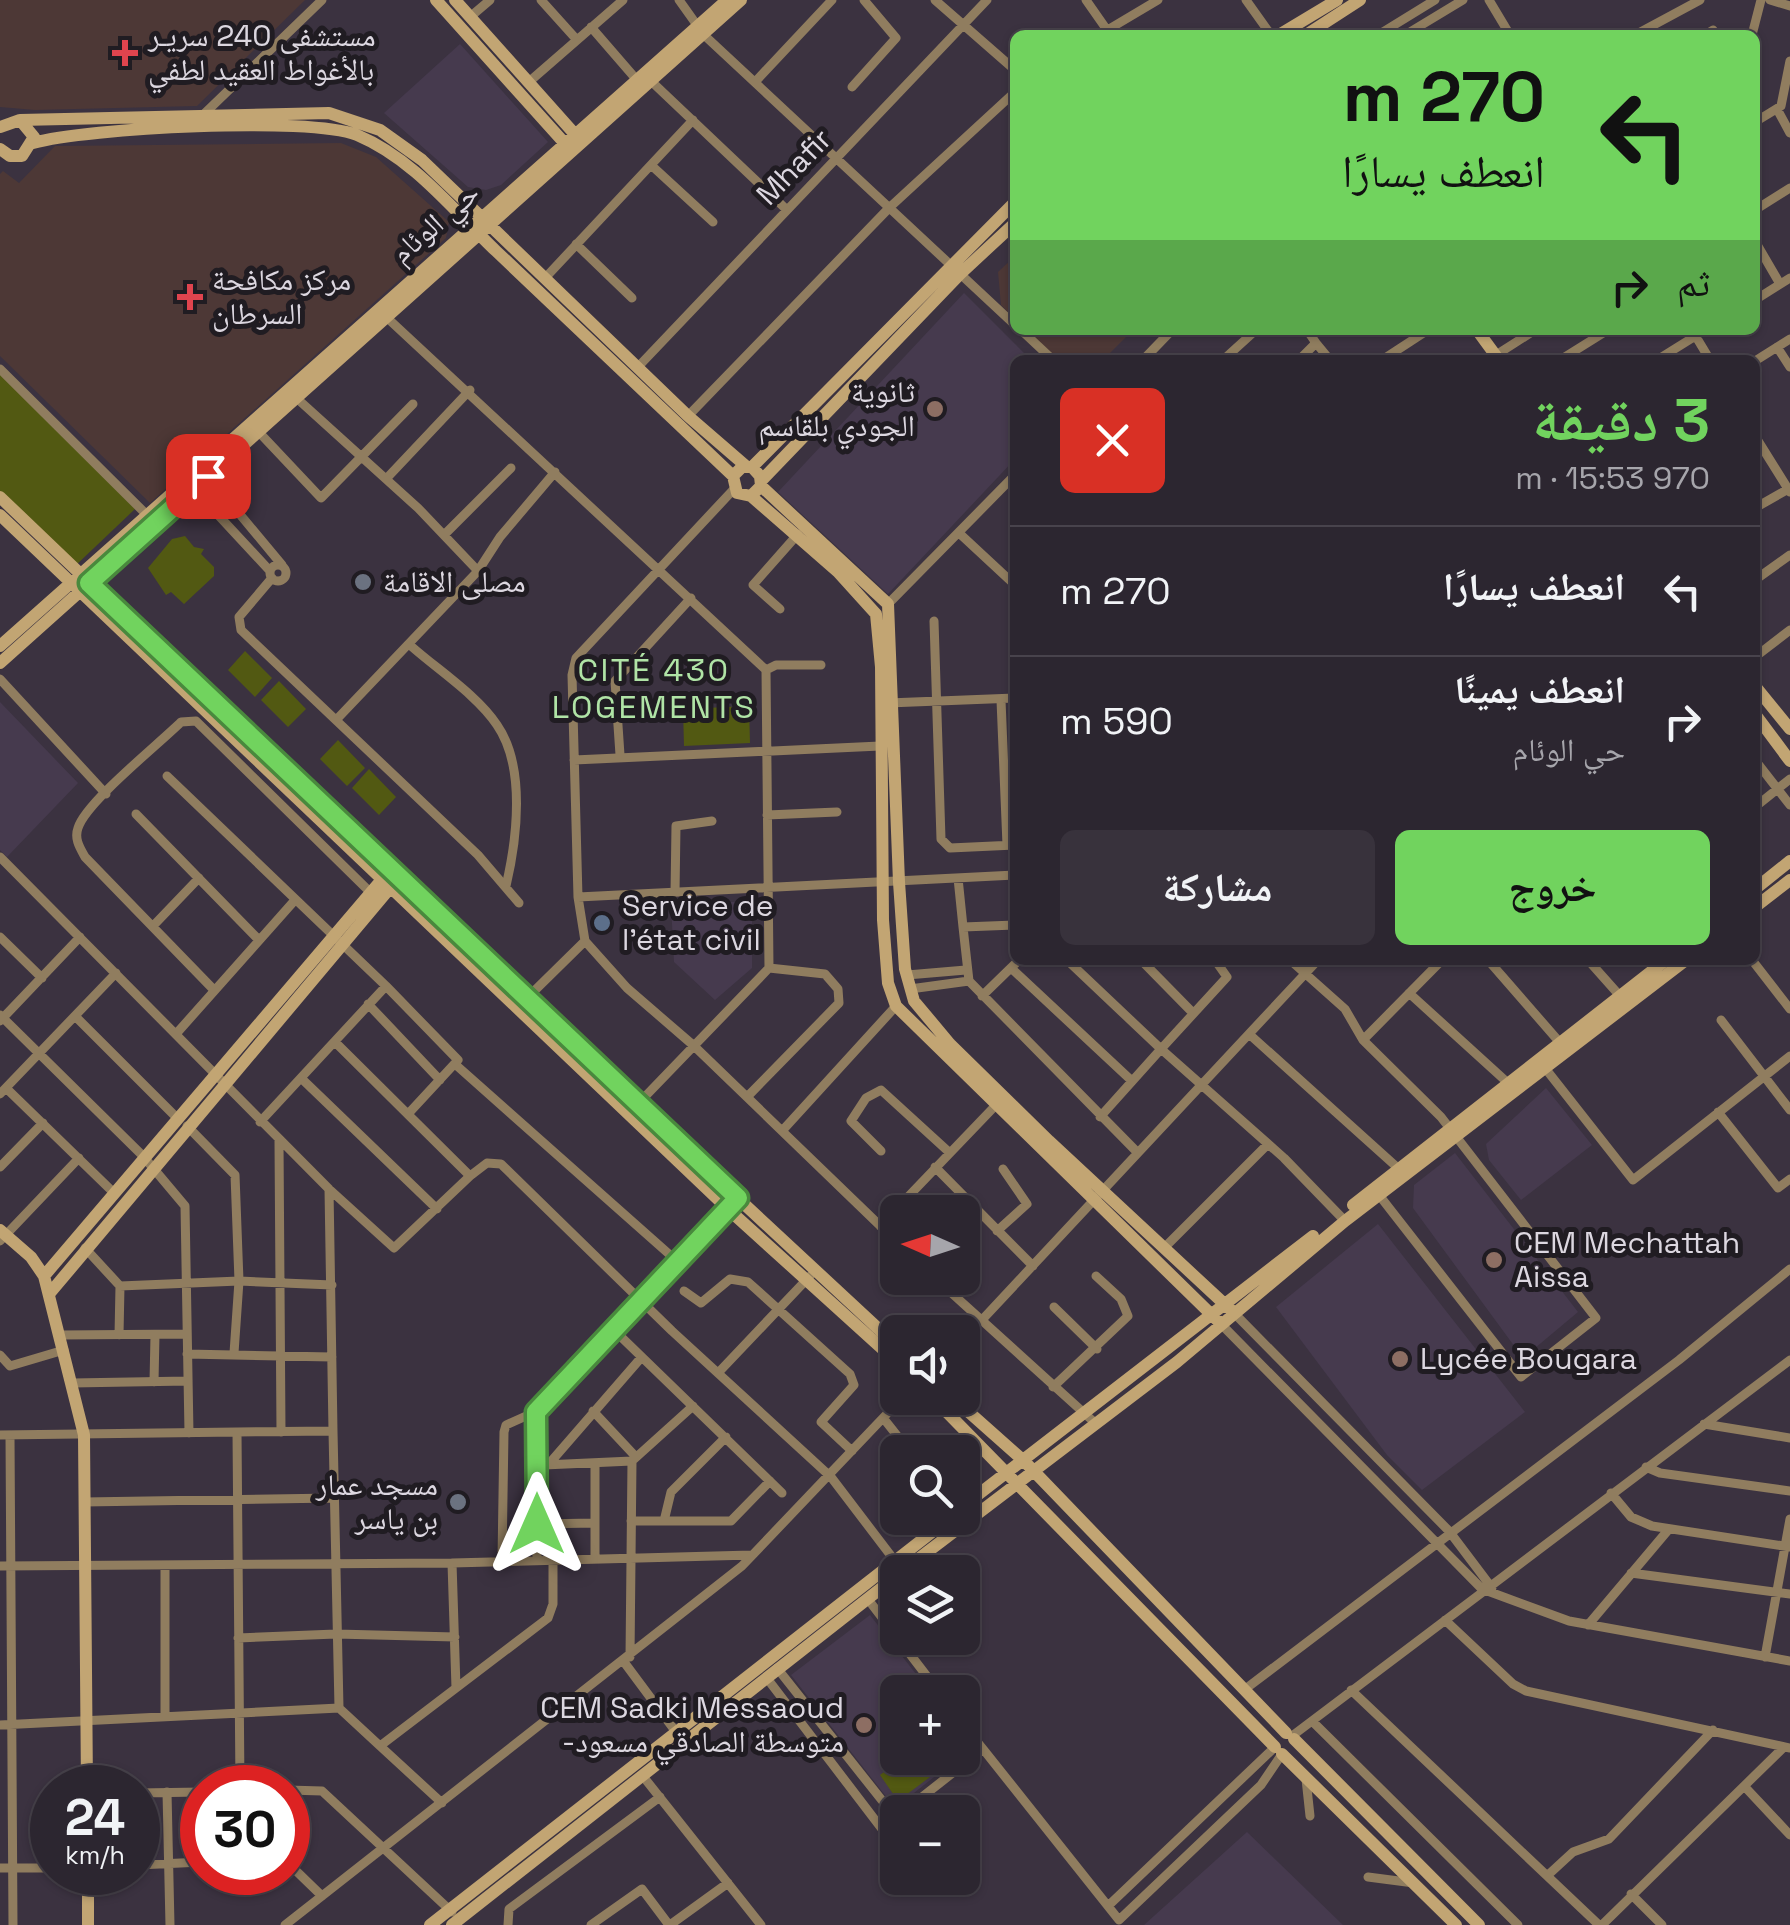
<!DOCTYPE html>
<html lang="ar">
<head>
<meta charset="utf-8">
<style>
	:root { --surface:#2c2630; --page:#38323c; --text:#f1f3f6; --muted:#a6a5ab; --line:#48434c; --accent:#71d35e }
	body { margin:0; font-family:"Space Grotesk","Noto Naskh Arabic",sans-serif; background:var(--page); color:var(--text); direction:rtl; height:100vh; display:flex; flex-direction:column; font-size:38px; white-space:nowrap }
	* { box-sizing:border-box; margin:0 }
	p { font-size:32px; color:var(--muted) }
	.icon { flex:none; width:55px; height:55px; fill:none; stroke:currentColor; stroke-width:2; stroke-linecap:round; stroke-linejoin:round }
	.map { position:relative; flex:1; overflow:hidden; direction:ltr }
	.sheet { position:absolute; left:1010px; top:355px; width:750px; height:610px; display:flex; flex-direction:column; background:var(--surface); border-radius:15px; box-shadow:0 2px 8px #0004,0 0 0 2px var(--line); direction:rtl }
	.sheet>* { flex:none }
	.banner { position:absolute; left:1010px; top:30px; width:750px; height:305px; border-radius:15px; box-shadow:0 2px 8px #0004,0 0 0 2px var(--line); direction:rtl; background:#71d35e; color:#111; overflow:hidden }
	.needle { width:65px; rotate:273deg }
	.tools { position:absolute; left:880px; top:1195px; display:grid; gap:20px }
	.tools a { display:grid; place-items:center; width:100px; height:100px; border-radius:15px; background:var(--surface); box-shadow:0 2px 8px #0004,0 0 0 2px var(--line); font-size:50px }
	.speed { position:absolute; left:30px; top:1765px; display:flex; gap:20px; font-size:50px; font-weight:700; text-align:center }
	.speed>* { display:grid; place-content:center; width:130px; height:130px; border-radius:50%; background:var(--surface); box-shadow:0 2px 8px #0004,0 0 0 2px var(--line); line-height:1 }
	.speed small { font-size:25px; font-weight:400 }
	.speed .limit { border:15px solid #d22; background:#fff; color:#111 }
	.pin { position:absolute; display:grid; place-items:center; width:85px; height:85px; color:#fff; margin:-42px; border-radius:20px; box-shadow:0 5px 15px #0006 }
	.me { position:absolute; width:110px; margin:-55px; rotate:0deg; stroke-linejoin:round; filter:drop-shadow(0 0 8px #0008) }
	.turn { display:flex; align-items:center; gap:35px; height:210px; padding:0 50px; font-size:45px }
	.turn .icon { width:130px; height:130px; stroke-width:2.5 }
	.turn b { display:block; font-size:70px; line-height:85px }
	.then { display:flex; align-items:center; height:95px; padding:0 50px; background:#0003; gap:20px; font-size:38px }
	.round { display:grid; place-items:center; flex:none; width:105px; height:105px; border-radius:15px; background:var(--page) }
	.overview { display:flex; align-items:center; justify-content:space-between; height:170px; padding:0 50px }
	h1 { font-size:60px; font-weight:700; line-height:75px; color:var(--accent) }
	.button { display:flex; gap:20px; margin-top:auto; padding:20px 50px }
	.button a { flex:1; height:115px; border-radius:15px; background:var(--accent); color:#111; font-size:40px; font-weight:700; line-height:115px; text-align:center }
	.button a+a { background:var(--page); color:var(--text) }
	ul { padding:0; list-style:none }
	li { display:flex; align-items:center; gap:30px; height:130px; padding:0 50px; border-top:2px solid var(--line) }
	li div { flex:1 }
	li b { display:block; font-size:38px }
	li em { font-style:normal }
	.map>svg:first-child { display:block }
</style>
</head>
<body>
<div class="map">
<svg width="1790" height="1925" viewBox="0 0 1790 1925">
	<rect width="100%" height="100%" fill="#3b3240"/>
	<path fill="#463a4e" d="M 460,44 L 548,142 L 501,185 L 486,190 L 468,187 L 384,113 Z
		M 964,293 L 1031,360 L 1015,360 L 1015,459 L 888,594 L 778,492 Z
		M 0,702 L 78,783 L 7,857 L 0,850 Z
		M 752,901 L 752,968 L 715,1000 L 674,962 L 671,905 Z
		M 1546,1088 L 1592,1145 L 1521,1200 L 1489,1160 L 1486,1144 Z
		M 1455,1153 L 1578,1312 L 1523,1358 L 1413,1208 L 1414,1185 Z
		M 1378,1224 L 1525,1412 L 1422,1490 L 1387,1455 L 1276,1307 Z
		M 870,1615 L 930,1692 L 898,1692 L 898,1758 L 958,1758 L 895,1808 L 791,1675 Z
		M 1247,1832 L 1343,1925 L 1144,1925 Z"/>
	<path fill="#4d3836" d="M 0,0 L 305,0 L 197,106 L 35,110 L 0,107 Z
		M 341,143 L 376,157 L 449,222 L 446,238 L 150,503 L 0,356 L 0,174 L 3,171 L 19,183 L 55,146 Z
		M 1015,256 L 1015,319 L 1001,305 L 998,272 Z
		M 1027,330 L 1133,330 L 1103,360 L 1058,360 Z"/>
	<path fill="#525912" d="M 0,371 L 135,509 L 74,567 L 0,493 Z
		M 185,536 L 194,547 L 204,549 L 201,554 L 214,567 L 214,576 L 184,604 L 171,592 L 166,595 L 148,568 L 172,539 Z
		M 245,651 L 272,678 L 255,697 L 228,670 Z
		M 279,681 L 306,709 L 288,727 L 261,700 Z
		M 749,706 L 750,743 L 684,746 L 683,709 Z
		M 338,740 L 365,768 L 347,786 L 320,759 Z
		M 369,769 L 396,797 L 379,815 L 352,788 Z
		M 902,1758 L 928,1758 L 938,1771 L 898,1801 L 880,1775 Z"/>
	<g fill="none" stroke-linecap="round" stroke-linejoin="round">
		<path stroke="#907d5f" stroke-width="9" d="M 541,0 L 577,40
			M 679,0 L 704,35 L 1015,325
			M 935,0 L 1015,70
			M 1086,0 L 1107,30
			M 1246,0 L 1271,35
			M 1489,0 L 1510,35
			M 1770,0 L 1790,6
			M 470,17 L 490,0
			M 591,27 L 636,79
			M 1099,35 L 1158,0
			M 1378,35 L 1435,0
			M 1405,35 L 1463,0
			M 1635,35 L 1700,0
			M 1705,35 L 1713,30
			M 1752,35 L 1761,0
			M 530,81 L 623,0
			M 652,82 L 787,210
			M 755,82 L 832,0
			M 852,87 L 896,38 L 864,0
			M 1777,109 L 1790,133
			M 204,114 L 322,0
			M 1755,122 L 1781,106 L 1790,61
			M 651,165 L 713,222
			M 1755,210 L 1790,188
			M 1755,241 L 1780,284
			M 576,244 L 632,298
			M 546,277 L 693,120
			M 1755,300 L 1790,278
			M 383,314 L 766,670
			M 1021,330 L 1053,360
			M 1692,330 L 1710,360
			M 1316,343 L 1330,360
			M 1777,347 L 1790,367
			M 1496,355 L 1535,330
			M 1143,360 L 1172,330
			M 1223,360 L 1256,330
			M 1299,360 L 1316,343 L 1307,330
			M 1382,360 L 1428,330
			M 1560,360 L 1608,330
			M 1657,360 L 1705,330
			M 1755,361 L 1790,339
			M 637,368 L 987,0
			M 0,369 L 146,514
			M 292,394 L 418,508 L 478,571
			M 688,416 L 889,208 L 1015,92
			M 255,428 L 321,498 L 413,404
			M 1755,436 L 1790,492
			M 208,476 L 282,565
			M 386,479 L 470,390
			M 194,489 L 270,571
			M 1755,508 L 1790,488
			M 959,533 L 1015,585
			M 444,535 L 511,468
			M270 573a8 8 0 1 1 16 0a8 8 0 1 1-16 0Z
			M 272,578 L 239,617 L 241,630 L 478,855 L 519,903
			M 1755,580 L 1790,555
			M 888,604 L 1015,475
			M 780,609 L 753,585 L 798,534
			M 934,621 L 941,839 L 950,848 L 1015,845
			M 411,646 C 438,670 477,695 497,725 C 526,767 517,839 506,886
			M 1755,657 L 1790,630
			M 0,679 L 106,794
			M 1001,700 L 1007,845
			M 888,703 L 1015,698
			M 337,719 L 478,571 L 500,537 L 555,472
			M 620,755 L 615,681 L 691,598
			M 574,760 L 880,746
			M 1755,760 L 1790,805
			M 167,776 L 386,986 L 260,1122
			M 1755,807 L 1790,779
			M 136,814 L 258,939
			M 767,815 L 837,812
			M 0,857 L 329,1189 L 333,1431 L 237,1432
			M 958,878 L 963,927 L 1015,925
			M 675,893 L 676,826 L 712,821
			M 578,897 L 1015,875
			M 153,926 L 199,878
			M 963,927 L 969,981 L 1136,1151
			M 0,937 L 42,978
			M 585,941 L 627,988 L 693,1045 L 898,1243
			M 1067,960 L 1161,1049 L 1100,1117
			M 1141,960 L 1193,1013
			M 1215,960 L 1227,977 L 1161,1049 L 1284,1158 L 1345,1221
			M 1290,960 L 1345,1009 L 1363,1040 L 1441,1117 L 1596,1318 L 1521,1377 L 1379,1195
			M 1488,960 L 1562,1045
			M 1588,960 L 1620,996
			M 1752,960 L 1790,1009
			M 1011,968 L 1132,1081
			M 907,975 L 966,970
			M 386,986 L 458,1060 L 408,1114
			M 910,989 L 969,981
			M 214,990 L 85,857 C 80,848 74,839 78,828 C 86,802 159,744 181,722 L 196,721 L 370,892
			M 1409,993 L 1508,1083
			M 982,996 L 1019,960
			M 523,1002 L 585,941 L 578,897 L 572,675 L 576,658 L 734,489
			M 368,1004 L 440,1080
			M 0,1015 L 143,1156 L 185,1206 L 189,1433
			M 75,1016 L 176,1117
			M 1721,1020 L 1790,1110
			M 0,1021 L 80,937
			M 176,1034 L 295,900
			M 1249,1034 L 1399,1169
			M 1363,1040 L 1442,960
			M 456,1065 L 678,1262
			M 1545,1068 L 1633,1180 L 1790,1056
			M 302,1079 L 437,1209
			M 6,1088 L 113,1192
			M 0,1094 L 116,973
			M 747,1097 L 839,1003 L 838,989 L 825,974 L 769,968
			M 634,1108 L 769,968 L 766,670 L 776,665 L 821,665
			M 1718,1112 L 1778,1188 L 1790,1179
			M 187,1126 L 235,1175 L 239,1281 L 234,1353
			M 782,1131 L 896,1006
			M 279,1141 L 281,1432
			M 881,1151 L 851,1121 L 866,1098 L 881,1090 L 950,1153
			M 0,1167 L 43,1123
			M 935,1167 L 1033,1266
			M 470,1176 L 487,1163 L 501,1164 L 672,1331 L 831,1477 L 898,1565
			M 329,1189 L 394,1248 L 470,1176 L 335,1042
			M 880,1226 L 996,1105
			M 997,1231 L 1027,1204 L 1003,1169
			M 0,1241 L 79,1158
			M 1165,1247 L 1268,1144
			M 85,1248 L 120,1286 L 239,1281 L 332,1285
			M 935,1278 L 1094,1422
			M 684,1291 L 701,1303 L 730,1279 L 748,1282 L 850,1374 L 854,1385 L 821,1422 L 852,1451
			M 1054,1307 L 1097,1349
			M 1233,1312 L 1449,1531 L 1492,1588
			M 981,1321 L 1318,960
			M 1220,1323 L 1482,1589 L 1569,1621 L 1790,1661
			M 615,1331 L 782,1493
			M 61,1335 L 187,1334
			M 119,1335 L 120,1286
			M 187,1354 L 332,1357
			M 0,1355 L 10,1366 L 64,1350
			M 718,1373 L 810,1276
			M 154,1382 L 155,1335
			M 72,1383 L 188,1381
			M 1053,1387 L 1128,1316 L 1121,1299 L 1096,1276
			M 593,1411 L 636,1457
			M 884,1419 L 910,1452
			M 1704,1424 L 1790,1438
			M 333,1431 L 339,1708 L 380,1746
			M 0,1435 L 237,1432 L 240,1788
			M 10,1436 L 13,1925
			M 544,1465 L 632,1461
			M 548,1465 L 640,1359
			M 1646,1467 L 1660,1473 L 1790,1491
			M 1611,1493 L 1631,1517 L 1652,1526 L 1790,1547
			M 84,1502 L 334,1498
			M 631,1521 L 731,1521 L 770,1481
			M 664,1521 L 671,1492 L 726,1437
			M 537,1524 L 595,1523
			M 537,1558 L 535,1412 L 729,1208
			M 595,1558 L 595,1463
			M 502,1560 L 504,1432 L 506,1425 L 535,1412
			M 452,1563 L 456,1688
			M 0,1566 L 452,1563 L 752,1555
			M 165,1567 L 165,1716
			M 1631,1573 L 1790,1594
			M 867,1598 L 939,1692
			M 1445,1620 L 1513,1684 L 1526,1691 L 1790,1748
			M 1588,1625 L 1669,1529
			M 238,1638 L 336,1634 L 455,1637
			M 630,1657 L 632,1461 L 693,1406
			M 1765,1657 L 1790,1519
			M 624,1662 L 679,1736
			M 777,1668 L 896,1818
			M 766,1677 L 882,1829 L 898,1816
			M 1244,1690 L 1679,1360 L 1790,1269
			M 1351,1690 L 1599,1925
			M 1312,1721 L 1518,1925
			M 0,1725 L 339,1708
			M 1292,1736 L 1790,1360
			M 983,1749 L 1119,1920 L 1261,1785 L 1282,1754
			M 642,1775 L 761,1925
			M 1306,1779 L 1310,1816
			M 1745,1787 L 1790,1835
			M 288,1790 L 322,1791 L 452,1912
			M 167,1792 L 170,1925
			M 138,1793 L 202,1792
			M 442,1803 L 380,1746 L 548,1618 L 553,1604 L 553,1558
			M 903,1812 L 983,1749 L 962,1723
			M 288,1863 L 322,1896
			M 138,1865 L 202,1862
			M 0,1868 L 52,1868
			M 1548,1875 L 1573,1852 L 1609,1839 L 1713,1730
			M 1368,1877 L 1414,1883
			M 1631,1894 L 1662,1925
			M 1108,1906 L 1275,1747
			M 285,1925 L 742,1566 L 902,1398
			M 508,1925 L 509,1909 L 660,1797
			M 591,1925 L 642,1889 L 669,1925
			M 670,1925 L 728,1883
			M 1602,1925 L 1784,1747"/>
		<path stroke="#c2a573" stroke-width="12" d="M 436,0 L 568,147
			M 455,0 L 580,140
			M 1279,35 L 1337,0
			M 1306,35 L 1360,0
			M 20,120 L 329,113 L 380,130 L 422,160 L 688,416 L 747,467
			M 0,127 L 20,120 L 34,137 L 22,156 L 10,156 L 0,149
			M 33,143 C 86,128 309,116 357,135 C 414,159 453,210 496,251 C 575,326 654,401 733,476 L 737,493 L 751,496 L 761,486 L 760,476 L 752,467 L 742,467 L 733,476
			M 1477,330 L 1499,360
			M 752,467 L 1015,202
			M 761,481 L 960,274 L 1015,223
			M 761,486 L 888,604 L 899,882 L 905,969 L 914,1001 L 950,1044 L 1049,1141 L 1233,1312
			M 751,496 L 838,572 L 876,614 L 881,667 L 883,920 L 888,983 L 896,1006 L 1220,1323
			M 0,497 L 558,1031 L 898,1347
			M 0,515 L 728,1209 L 898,1363
			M 0,646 L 727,0
			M 0,663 L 741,0
			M 1755,686 L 1790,729
			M 1755,714 L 1790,761
			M 1755,889 L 1790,861
			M 1755,907 L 1790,880
			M 1353,1205 L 1666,960
			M 0,1230 L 31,1257 L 44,1276 L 84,1435 L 87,1788
			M 44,1276 L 385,876
			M 50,1293 L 396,881
			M 933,1398 L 1275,1747
			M 953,1398 L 1024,1461 L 1286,1733
			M 962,1507 L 1313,1236
			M 901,1572 L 1177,1362 L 1345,1221 L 1686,960
			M 1294,1739 L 1479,1925
			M 1282,1754 L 1456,1925
			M 88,1872 L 88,1925
			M 430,1925 L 950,1518
			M 452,1925 L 898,1575"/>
	</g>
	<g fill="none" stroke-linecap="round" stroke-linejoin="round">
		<defs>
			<path id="route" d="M 208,476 L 89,583 L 738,1198 L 536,1412 L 537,1524"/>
		</defs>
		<use href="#route" stroke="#49893d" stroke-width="25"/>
		<use href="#route" stroke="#71d35e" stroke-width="18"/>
	</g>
	<g fill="#e0444e" stroke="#201c22" stroke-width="4">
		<path d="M120 38h10v10h10v10h-10v10h-10v-10h-10v-10h10z"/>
		<path d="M185 282h10v10h10v10h-10v10h-10v-10h-10v-10h10z"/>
	</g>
	<g fill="#8d6e63" stroke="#201c22" stroke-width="4">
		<circle cx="935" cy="409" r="10"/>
		<circle cx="1494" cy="1260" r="10"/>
		<circle cx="1400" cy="1359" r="10"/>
		<circle cx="864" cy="1725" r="10"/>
	</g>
	<g fill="#6b7280" stroke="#201c22" stroke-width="4">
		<circle cx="363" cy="582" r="10"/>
		<circle cx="458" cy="1502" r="10"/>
	</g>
	<circle fill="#5c6f8a" stroke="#201c22" stroke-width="4" cx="602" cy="923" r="10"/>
	<g text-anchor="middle" stroke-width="10" stroke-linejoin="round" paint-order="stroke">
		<g font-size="30" fill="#dcd7e0" stroke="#201c22" text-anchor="start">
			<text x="148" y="46">مستشفى 240 سريـر<tspan x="148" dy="34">بالأغواط العقيد لطفي</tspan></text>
			<text x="212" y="290">مركز مكافحة<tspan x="212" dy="34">السرطان</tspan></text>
			<text x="915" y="402" text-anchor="end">ثانوية<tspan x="915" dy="34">الجودي بلقاسم</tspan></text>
			<text x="383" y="592">مصلى الاقامة</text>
			<text x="622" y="916">Service de<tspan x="622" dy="34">l'état civil</tspan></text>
			<text x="1514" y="1253">CEM Mechattah<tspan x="1514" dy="34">Aissa</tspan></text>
			<text x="1420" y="1369">Lycée Bougara</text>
			<text x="438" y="1495" text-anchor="end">مسجد عمار<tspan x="438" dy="34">بن ياسر</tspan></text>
			<text x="844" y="1718" text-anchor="end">CEM Sadki Messaoud<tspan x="844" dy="34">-متوسطة الصادقي مسعود</tspan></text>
		</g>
		<g font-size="30" fill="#dcd7e0" stroke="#201c22">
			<text transform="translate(794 167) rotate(-46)" y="10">Mhafir</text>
			<text transform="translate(435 223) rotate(-41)" y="10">حي الوئام</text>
		</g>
		<g font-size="32" letter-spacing="2.5" fill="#b0e4a6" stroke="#201c22">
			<text x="654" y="681">CITÉ 430<tspan x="654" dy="37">LOGEMENTS</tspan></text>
		</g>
	</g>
</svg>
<div class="tools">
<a><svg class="needle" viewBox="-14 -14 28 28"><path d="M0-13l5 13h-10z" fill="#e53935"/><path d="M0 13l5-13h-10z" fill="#a6a5ab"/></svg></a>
<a><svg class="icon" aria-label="sound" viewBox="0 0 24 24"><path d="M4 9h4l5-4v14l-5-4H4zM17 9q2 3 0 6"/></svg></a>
<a><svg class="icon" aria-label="search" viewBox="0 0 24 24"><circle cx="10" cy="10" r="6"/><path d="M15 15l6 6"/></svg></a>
<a><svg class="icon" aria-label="layers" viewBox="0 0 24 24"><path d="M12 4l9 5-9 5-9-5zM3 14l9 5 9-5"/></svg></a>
<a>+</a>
<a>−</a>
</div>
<div class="speed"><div>24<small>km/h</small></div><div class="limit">30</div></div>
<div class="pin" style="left:208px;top:476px;background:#d93025"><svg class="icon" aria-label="arrive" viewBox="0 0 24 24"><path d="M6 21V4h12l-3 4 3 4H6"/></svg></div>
<svg class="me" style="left:537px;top:1524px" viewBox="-20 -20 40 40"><path d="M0-17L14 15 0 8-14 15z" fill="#71d35e" stroke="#fff" stroke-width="4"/></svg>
<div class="banner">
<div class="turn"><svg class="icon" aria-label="left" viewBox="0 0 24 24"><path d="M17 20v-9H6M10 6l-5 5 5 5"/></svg><div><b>270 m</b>انعطف يسارًا</div></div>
<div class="then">ثم<svg class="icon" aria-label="right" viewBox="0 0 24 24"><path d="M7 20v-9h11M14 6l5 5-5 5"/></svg></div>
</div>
<section class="sheet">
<div class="overview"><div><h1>3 دقيقة</h1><p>970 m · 15:53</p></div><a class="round" style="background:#d93025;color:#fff"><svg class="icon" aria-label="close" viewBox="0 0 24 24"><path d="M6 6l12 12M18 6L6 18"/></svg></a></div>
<ul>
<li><svg class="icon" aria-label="left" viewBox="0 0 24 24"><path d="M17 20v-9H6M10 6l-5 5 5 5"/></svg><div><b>انعطف يسارًا</b></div><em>270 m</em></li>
<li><svg class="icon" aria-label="right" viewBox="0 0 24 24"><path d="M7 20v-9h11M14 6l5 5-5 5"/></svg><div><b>انعطف يمينًا</b><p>حي الوئام</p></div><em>590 m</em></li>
</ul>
<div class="button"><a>خروج</a><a>مشاركة</a></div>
</section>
</div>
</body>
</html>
